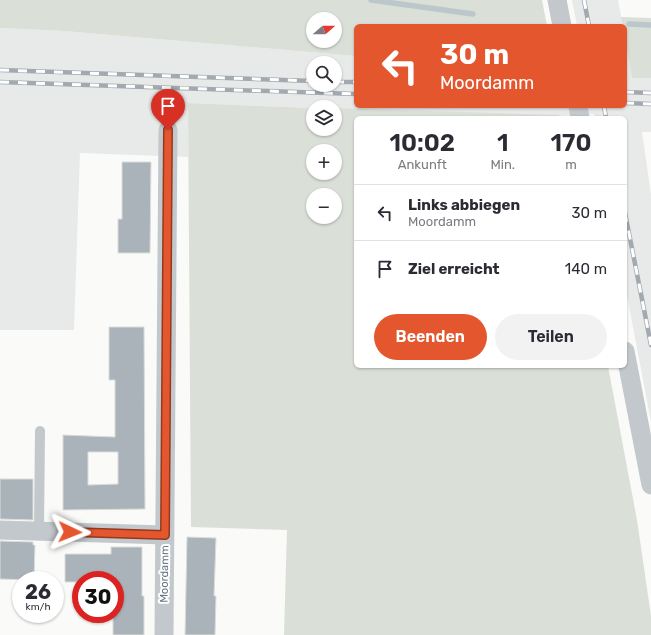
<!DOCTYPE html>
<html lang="de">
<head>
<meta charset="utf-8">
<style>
	:root { --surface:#fff; --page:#f2f2f3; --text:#2b2b33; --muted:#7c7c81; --line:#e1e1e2; --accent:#e4572e }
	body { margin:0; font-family:Rubik,sans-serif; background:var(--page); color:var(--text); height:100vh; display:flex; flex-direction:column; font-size:15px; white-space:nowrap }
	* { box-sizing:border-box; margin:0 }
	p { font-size:13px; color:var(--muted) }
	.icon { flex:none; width:22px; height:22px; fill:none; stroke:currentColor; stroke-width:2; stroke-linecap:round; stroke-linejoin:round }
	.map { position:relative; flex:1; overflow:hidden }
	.panel { position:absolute; left:354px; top:116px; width:273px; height:252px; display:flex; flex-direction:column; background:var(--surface); border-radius:6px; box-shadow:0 1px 3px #0004 }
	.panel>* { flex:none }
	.banner { position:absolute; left:354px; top:24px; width:273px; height:84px; border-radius:6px; box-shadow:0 1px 3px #0004; background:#e4572e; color:#fff; overflow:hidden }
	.needle { width:26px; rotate:70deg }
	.fabs { position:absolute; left:306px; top:12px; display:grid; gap:8px }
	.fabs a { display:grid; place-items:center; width:36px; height:36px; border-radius:50%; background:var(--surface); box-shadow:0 1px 3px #0004; font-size:20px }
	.speed { position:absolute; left:12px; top:571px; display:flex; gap:8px; font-size:20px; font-weight:700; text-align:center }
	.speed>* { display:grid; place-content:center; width:52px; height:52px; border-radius:50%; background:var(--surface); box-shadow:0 1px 3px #0004; line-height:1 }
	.speed small { font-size:10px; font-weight:400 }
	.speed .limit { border:6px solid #d22; background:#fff; color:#111 }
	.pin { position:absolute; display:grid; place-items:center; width:34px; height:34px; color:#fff; margin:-41px -17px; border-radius:50% 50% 50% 0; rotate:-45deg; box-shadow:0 0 4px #0007 }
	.pin .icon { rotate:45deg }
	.me { position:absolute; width:44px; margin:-22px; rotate:92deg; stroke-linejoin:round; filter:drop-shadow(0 0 3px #0008) }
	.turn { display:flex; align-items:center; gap:14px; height:84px; padding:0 20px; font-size:18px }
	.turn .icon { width:52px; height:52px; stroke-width:2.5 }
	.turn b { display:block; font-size:28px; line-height:34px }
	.eta { display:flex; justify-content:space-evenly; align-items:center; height:68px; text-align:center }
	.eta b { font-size:24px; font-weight:600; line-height:28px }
	.button { display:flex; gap:8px; margin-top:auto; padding:8px 20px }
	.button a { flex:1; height:46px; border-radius:24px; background:var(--accent); color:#fff; font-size:16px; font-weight:600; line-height:46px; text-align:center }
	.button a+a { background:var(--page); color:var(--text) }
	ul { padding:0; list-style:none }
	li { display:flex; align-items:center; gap:12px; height:56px; padding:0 20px; border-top:1px solid var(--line) }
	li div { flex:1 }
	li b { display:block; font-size:15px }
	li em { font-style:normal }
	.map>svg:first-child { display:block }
</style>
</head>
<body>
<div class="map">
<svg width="651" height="635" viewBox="0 0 651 635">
	<rect width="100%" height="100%" fill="#fafaf8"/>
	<path fill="#e8e9e9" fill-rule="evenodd" d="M 572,0 L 618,0 L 623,26 L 577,26 Z
		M 0,28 L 64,31 L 356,56 L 356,106 L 625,106 L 625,38 L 632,77 L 651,78 L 651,132 L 642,132 L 651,195 L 651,422 L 625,285 L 625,118 L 595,118 L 594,114 L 555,116 L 335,108 L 335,107 L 313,108 L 188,103 L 188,157 L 80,153 L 74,330 L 0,330 ZM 313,63 L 335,63 L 335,85 L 313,85 Z"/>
	<path fill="#dadfd7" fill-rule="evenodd" d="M 0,0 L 542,0 L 547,26 L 356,26 L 356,56 L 64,31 L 0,28 ZM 313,19 L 335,19 L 335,41 L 313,41 Z
		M 621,17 L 651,18 L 651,78 L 632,78 L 625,38 L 625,26 L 623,26 Z
		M 188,103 L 313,108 L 313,129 L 335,129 L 335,108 L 559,115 L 560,118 L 356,118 L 356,366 L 608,366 L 637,520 L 651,616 L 651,635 L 284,635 L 287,530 L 191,527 ZM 313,151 L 335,151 L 335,173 L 313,173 ZM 313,195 L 335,195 L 335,217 L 313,217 Z"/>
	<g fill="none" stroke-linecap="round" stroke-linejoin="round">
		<path stroke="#bbc7cb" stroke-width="5.5" d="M 371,0 L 473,14
			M 629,24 L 651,25"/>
	</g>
	<path fill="#aab3b9" stroke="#dcdcda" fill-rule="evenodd" d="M 122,162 L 151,162 L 150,253 L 118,253 L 118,219 L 122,219 Z
		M 109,327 L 144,327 L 145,509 L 63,510 L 63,435 L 115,437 L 115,380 L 109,380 ZM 88,452 L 118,452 L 118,484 L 88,485 Z
		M 0,479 L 33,479 L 33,520 L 0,519 Z
		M 187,537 L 216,538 L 214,596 L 216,596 L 215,635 L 185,635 Z
		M 0,541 L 33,542 L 33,545 L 35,545 L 34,580 L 0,579 Z
		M 111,547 L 142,547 L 142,596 L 144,596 L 144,635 L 113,635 L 113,614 L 115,614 L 115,580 L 81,580 L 81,582 L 65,582 L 65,554 L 111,554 Z"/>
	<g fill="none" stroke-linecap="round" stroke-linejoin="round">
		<path stroke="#c3c8cc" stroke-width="10" d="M 39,531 L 40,431"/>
		<path stroke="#c3c8cc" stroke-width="19" d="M 557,0 L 562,26
			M 578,106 L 580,118
			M 625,351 L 651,485
			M 0,530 L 165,535
			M 164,635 L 168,130"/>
		<defs>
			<path id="rail" d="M 584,0 L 589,26
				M 0,70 L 313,81
				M 0,82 L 356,94
				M 335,82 L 356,82
				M 625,92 L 651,93
				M 625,103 L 651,104
				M 604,106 L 606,118
				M 625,213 L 651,345"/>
		</defs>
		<use href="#rail" stroke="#a2aab0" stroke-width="4.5"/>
		<use href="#rail" stroke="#fff" stroke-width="3" stroke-dasharray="9" stroke-linecap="butt"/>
	</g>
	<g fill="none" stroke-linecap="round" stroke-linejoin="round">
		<defs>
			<path id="route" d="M 70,532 L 165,535 L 168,130"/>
		</defs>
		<use href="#route" stroke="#94391e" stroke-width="10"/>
		<use href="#route" stroke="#e4572e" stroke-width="7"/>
	</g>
	<g text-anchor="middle" stroke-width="4" stroke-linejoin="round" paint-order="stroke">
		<g font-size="11" fill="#657683" stroke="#fff">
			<text transform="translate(164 574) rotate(-89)" y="4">Moordamm</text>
		</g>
	</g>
</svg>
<div class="fabs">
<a><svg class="needle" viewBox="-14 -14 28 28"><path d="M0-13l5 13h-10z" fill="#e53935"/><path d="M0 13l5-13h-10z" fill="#7c7c81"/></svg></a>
<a><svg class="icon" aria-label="search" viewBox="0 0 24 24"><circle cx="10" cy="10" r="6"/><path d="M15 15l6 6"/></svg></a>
<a><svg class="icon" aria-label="layers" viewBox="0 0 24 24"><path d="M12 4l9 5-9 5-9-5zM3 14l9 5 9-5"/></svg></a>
<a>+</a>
<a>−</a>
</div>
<div class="speed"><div>26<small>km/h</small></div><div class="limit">30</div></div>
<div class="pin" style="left:168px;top:130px;background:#d93025"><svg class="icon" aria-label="arrive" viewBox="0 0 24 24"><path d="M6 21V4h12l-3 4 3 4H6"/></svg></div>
<svg class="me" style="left:70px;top:532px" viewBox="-20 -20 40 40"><path d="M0-17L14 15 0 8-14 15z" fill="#e4572e" stroke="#fff" stroke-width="4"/></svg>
<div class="banner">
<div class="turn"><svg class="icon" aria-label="left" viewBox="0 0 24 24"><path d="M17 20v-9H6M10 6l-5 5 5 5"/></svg><div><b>30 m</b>Moordamm</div></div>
</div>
<section class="panel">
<div class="eta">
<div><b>10:02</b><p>Ankunft</p></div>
<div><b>1</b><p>Min.</p></div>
<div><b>170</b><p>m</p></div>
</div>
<ul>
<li><svg class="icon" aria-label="left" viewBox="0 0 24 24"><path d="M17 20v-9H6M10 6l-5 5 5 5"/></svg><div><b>Links abbiegen</b><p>Moordamm</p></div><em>30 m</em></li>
<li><svg class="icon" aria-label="arrive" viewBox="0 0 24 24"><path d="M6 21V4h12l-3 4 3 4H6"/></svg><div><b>Ziel erreicht</b></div><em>140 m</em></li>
</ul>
<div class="button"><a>Beenden</a><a>Teilen</a></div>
</section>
</div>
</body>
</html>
